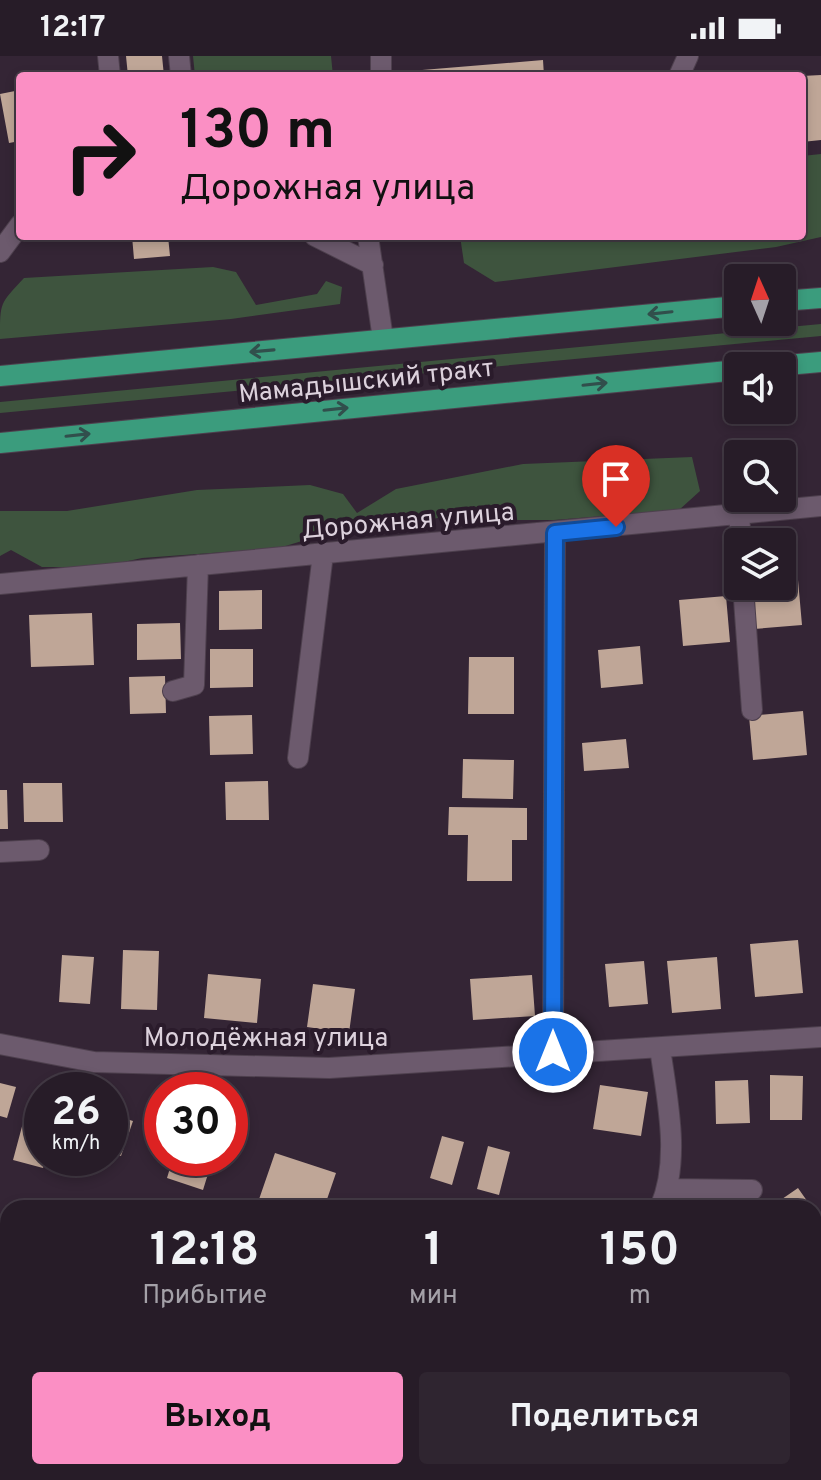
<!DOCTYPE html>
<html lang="ru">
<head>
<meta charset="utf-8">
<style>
	:root { --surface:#271c28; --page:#2f2530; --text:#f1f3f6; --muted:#a4a1a8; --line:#433a45; --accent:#fb8fc4 }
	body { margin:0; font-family:Overpass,sans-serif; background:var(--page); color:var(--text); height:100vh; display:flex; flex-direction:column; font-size:30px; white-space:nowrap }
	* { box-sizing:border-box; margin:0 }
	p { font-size:26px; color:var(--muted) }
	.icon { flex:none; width:44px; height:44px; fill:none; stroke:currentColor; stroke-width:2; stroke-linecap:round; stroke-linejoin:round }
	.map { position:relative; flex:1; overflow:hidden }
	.side { position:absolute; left:0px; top:1144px; width:822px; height:280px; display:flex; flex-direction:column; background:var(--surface); border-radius:24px 24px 0 0; box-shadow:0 4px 12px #0003,0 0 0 2px var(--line) }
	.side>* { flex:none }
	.guide { position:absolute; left:16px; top:16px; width:790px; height:168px; border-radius:8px; box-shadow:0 4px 12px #0003,0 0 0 2px var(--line); background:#fb8fc4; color:#111; overflow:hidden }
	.needle { width:52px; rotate:357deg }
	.tools { position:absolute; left:724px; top:208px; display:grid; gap:16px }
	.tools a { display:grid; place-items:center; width:72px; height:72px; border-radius:8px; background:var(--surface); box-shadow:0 4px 12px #0003,0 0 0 2px var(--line); font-size:40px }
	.speed { position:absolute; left:24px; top:1016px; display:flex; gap:16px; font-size:40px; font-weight:700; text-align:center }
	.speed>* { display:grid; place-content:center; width:104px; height:104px; border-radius:50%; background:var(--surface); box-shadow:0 4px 12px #0003,0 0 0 2px var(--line); line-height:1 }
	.speed small { font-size:20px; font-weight:400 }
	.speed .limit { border:12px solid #d22; background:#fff; color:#111 }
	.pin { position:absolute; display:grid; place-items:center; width:68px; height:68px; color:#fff; margin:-82px -34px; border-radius:50% 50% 50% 0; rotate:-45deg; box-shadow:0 0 8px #0007 }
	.pin .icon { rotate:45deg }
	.me { position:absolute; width:88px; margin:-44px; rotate:0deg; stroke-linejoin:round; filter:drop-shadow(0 0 6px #0008) }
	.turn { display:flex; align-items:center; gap:28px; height:168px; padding:0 32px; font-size:36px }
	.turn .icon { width:104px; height:104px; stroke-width:2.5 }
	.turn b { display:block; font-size:56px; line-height:68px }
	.eta { display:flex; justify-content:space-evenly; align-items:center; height:136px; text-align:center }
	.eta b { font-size:48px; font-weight:700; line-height:56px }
	.cta { display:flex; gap:16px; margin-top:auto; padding:16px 32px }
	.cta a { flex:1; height:92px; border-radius:8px; background:var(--accent); color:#111; font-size:32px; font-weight:700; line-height:92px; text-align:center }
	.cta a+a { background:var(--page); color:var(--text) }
	.status { display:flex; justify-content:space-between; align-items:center; height:56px; padding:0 40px; background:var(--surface); direction:ltr }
	.status svg { height:22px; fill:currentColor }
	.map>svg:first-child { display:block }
</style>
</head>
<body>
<div class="status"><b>12:17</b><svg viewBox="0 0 49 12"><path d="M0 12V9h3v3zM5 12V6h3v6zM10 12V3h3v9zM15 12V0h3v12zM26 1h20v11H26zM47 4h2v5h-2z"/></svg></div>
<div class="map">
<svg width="821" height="1424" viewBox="0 0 821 1424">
	<rect width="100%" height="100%" fill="#342535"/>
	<path fill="#3e543e" d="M 193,0 L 331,0 L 333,20 L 195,20 Z
		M 821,98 L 821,181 L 776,191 L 495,226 L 464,207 L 460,180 L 802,180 L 802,100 Z
		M 213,211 L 236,216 L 256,249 L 317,238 L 326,225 L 342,231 L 340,248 L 231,263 L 0,283 C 0,245 0,248 24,222 Z
		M 821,268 L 821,280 L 0,357 L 0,346 Z
		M 692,401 L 700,435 L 679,454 L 554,464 L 502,464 L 450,459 L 379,476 L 315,481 L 279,492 L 142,502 L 100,511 L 42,511 L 11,494 L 0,500 L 0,455 L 67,455 L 197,434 L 310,429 L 343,438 L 357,457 L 396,433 L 523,408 Z"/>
	<path fill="#bfa697" d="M 126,0 L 162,0 L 164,20 L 128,20 Z
		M 543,4 L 544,20 L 422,20 L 422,14 Z
		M 821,19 L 821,84 L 802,86 L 802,20 Z
		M 20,34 L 20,85 L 9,87 L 0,38 Z
		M 132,180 L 168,180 L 170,200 L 134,203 Z
		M 798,524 L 802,569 L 754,573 L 750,530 L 782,530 L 782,525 Z
		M 262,534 L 262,573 L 219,574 L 219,535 Z
		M 726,540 L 730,586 L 683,590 L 679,544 Z
		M 92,557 L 94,609 L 31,611 L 29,559 Z
		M 180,567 L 181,603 L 137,604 L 137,568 Z
		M 640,590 L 643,628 L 601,632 L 598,594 Z
		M 210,593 L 253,593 L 253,631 L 210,632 Z
		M 469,601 L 514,601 L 514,658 L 468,658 Z
		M 165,620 L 166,657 L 130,658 L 129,621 Z
		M 803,655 L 807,699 L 753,704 L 749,660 Z
		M 252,659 L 253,698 L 210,699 L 209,660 Z
		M 626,683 L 629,712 L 584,715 L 582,687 Z
		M 463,703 L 514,704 L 513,743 L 462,742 Z
		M 268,725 L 269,764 L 226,764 L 225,726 Z
		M 23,727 L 62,727 L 63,766 L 24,766 Z
		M 0,734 L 7,734 L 8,773 L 0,773 Z
		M 449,751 L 527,752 L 527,784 L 512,784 L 512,825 L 467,825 L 468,779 L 448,779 Z
		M 798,884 L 803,937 L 755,941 L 750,888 Z
		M 123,894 L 159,895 L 157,954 L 121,953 Z
		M 62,899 L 94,901 L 90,948 L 59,946 Z
		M 717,901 L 721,953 L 672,957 L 667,905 Z
		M 644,905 L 648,948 L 609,951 L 605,908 Z
		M 208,918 L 261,923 L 257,967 L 204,962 Z
		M 532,919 L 535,960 L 473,964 L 470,923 Z
		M 313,928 L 355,933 L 349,977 L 307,971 Z
		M 770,1019 L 803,1020 L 802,1064 L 770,1064 Z
		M 748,1024 L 750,1067 L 716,1068 L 715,1025 Z
		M 0,1027 L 16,1031 L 7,1062 L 0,1060 Z
		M 600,1029 L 648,1036 L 641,1080 L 593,1073 Z
		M 110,1058 L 133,1065 L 121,1100 L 110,1097 Z
		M 24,1063 L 42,1068 L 42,1102 L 46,1102 L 43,1112 L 13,1104 Z
		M 442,1080 L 464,1086 L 452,1129 L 430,1122 Z
		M 488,1090 L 510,1096 L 499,1139 L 477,1133 Z
		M 275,1097 L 336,1117 L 324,1152 L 256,1152 Z
		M 173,1102 L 203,1102 L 212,1105 L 203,1134 L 167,1122 Z
		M 798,1132 L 812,1152 L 769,1152 Z
		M 0,1183 L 8,1186 L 8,1226 L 0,1223 Z
		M 463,1416 L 511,1416 L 506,1424 L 475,1424 Z
		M 535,1416 L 545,1416 L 557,1424 L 530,1424 Z"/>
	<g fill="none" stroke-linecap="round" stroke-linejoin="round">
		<defs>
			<path id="minor" d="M 108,0 L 110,20
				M 179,0 L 181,20
				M 381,0 L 381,20
				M 679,20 L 688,0
				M 315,180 L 373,209
				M 368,180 L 383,283
				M 0,196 L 20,169
				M 739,458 L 741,486
				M 0,528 L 821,450
				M 743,530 L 752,654
				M 173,635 L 194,629 L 198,509
				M 298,702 L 323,498
				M 0,796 L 39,794
				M 0,988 L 94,1006 L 329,1012 L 821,981
				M 553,996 L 555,477
				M 668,1133 L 752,1134
				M 660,1152 C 681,1104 667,1043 660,992
				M 575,1416 L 587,1424"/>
			<path id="major" d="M 782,245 L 821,242
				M 776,310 L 821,306
				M 0,320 L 738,250
				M 0,387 L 738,314"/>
		</defs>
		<use href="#minor" stroke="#4e404e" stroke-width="22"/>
		<use href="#major" stroke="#4e404e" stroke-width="22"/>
		<use href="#minor" stroke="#6c5a6d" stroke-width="20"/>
		<use href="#major" stroke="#3b9c7d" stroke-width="20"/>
	</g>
	<defs><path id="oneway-shaft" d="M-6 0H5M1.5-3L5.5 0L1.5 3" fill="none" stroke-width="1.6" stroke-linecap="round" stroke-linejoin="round" transform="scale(2)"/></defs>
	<g stroke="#314f4c">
		<use href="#oneway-shaft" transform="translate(660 257) rotate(174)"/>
		<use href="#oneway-shaft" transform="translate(262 295) rotate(175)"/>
		<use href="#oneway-shaft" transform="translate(595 328) rotate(-6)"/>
		<use href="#oneway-shaft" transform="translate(336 353) rotate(-6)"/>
		<use href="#oneway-shaft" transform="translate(78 379) rotate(-6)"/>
	</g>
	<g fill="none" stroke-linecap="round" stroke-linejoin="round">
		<defs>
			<path id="route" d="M 553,996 L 555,477 L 616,471"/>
		</defs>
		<use href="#route" stroke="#114b97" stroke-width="20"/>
		<use href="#route" stroke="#1a73e8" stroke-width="14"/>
	</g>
	<g text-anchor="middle" stroke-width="8" stroke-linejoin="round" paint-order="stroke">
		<g font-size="26" fill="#dcd1dc" stroke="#2a1b2b">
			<text transform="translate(366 324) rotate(-6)" y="9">Мамадышский тракт</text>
			<text transform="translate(408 464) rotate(-5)" y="9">Дорожная улица</text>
			<text x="266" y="990">Молодёжная улица</text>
		</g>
	</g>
</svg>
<div class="tools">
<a><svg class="needle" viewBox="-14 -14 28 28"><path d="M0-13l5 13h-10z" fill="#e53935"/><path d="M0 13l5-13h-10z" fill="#a4a1a8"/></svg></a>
<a><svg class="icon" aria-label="sound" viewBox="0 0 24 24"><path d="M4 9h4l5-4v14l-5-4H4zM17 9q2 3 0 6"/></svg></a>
<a><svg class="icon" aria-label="search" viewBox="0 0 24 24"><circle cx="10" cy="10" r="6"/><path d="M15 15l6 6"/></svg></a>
<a><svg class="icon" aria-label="layers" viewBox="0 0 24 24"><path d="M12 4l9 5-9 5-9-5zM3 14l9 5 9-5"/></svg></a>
</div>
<div class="speed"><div>26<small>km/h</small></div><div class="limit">30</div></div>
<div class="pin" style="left:616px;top:471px;background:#d93025"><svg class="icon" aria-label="arrive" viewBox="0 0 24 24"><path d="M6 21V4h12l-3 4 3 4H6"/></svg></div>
<svg class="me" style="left:553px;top:996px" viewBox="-20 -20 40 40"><circle r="17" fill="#1a73e8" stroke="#fff" stroke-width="3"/><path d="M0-11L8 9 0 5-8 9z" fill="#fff"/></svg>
<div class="guide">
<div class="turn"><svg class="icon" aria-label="right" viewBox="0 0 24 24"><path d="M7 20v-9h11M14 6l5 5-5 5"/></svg><div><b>130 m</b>Дорожная улица</div></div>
</div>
<section class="side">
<div class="eta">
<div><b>12:18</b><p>Прибытие</p></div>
<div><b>1</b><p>мин</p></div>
<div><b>150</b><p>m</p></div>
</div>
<div class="cta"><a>Выход</a><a>Поделиться</a></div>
</section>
</div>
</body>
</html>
